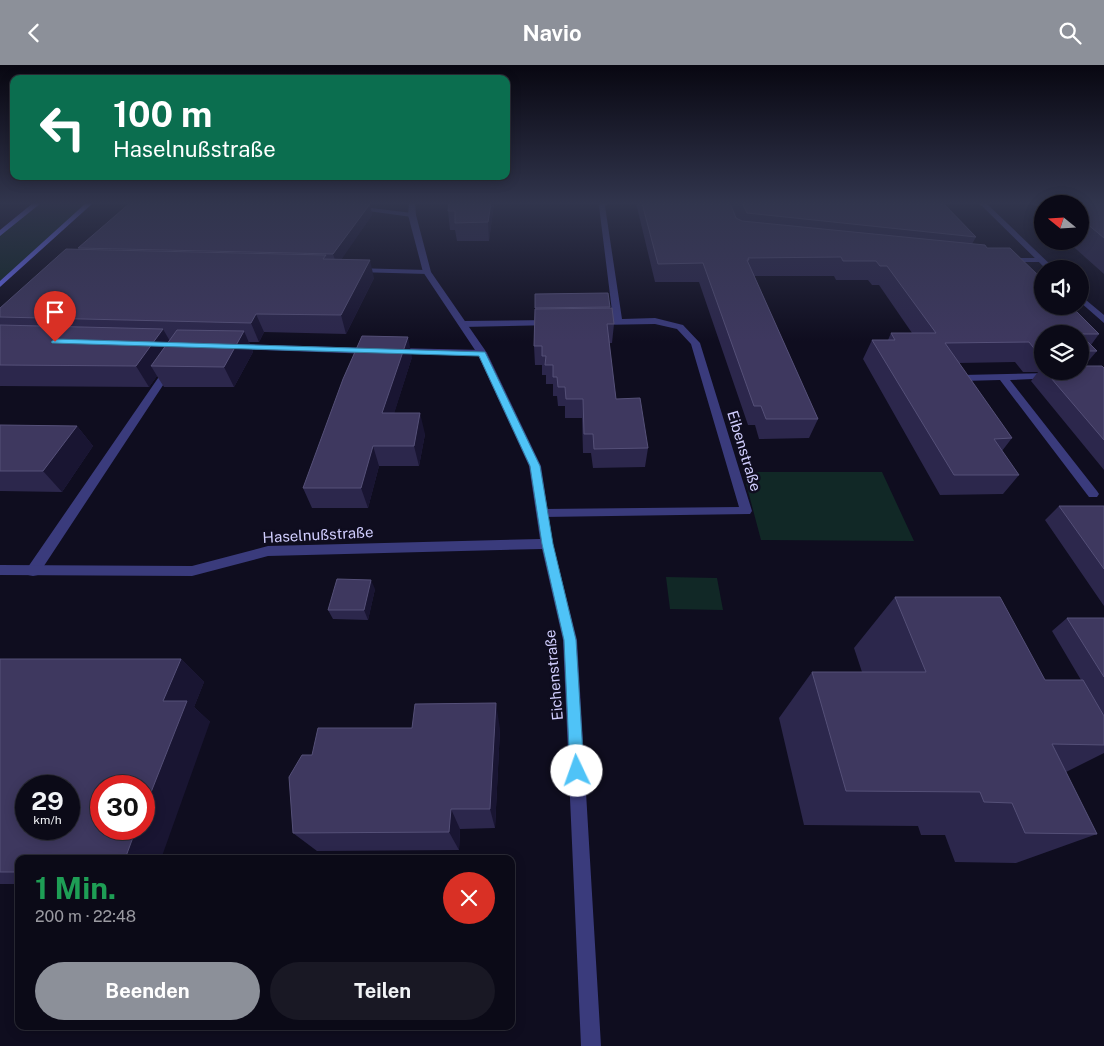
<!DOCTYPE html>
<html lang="de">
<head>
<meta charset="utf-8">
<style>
	:root { --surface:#0b0a17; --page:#191824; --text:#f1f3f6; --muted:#9a9aa1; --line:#2b2b36; --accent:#8c9099 }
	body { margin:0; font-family:"Public Sans",sans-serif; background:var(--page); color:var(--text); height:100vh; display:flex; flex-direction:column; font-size:19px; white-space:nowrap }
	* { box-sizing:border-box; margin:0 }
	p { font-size:16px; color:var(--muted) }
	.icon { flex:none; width:28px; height:28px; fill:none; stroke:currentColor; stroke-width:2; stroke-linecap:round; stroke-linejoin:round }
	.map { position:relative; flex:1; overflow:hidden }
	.side { position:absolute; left:15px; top:790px; width:500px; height:175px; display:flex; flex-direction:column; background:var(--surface); border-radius:10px; box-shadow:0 2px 12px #0003,0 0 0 1px var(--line) }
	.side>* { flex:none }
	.top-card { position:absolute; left:10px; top:10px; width:500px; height:105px; border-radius:10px; box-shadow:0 2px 12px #0003,0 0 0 1px var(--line); background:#0b6e4f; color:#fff; overflow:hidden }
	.needle { width:32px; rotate:288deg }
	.controls { position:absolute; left:1034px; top:130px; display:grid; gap:10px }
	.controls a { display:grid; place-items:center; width:55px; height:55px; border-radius:50%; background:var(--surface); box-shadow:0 2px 12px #0003,0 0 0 1px var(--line); font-size:25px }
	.speed { position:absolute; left:15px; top:710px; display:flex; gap:10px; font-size:25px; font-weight:700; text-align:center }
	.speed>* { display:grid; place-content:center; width:65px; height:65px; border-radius:50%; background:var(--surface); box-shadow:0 2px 12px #0003,0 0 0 1px var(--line); line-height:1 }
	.speed small { font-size:12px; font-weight:400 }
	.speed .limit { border:8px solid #d22; background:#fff; color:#111 }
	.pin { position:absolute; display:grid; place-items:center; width:42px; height:42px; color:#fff; margin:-51px -21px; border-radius:50% 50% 50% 0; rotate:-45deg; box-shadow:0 0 5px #0007 }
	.pin .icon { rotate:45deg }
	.me { position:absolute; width:55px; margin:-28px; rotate:357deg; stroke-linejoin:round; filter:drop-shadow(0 0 4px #0008) }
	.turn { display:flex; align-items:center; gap:18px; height:105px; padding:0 20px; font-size:22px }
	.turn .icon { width:65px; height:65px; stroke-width:2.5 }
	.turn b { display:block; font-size:35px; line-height:42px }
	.round { display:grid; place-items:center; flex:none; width:52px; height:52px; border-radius:26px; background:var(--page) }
	.headline { display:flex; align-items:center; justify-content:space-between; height:85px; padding:0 20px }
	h1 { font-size:30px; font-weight:700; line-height:38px; color:#1e9e55 }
	.button { display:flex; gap:10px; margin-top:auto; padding:10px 20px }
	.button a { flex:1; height:58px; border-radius:30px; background:var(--accent); color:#fff; font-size:20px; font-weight:700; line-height:58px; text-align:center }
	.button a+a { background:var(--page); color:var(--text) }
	header { display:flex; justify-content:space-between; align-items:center; height:65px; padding:0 20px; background:var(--accent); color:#fff; font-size:22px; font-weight:700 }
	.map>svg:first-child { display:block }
</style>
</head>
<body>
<header><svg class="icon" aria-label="back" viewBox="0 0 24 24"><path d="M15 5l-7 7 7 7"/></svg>Navio<svg class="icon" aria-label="search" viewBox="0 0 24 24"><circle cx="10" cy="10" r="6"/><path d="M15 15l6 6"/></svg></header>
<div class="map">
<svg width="1104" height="981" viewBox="0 0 1104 981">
	<rect width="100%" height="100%" fill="#0f0d1f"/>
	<path fill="#112826" d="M 38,138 L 90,138 L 0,220 L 0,169 Z
		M 743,407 L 882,407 L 914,476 L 761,475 Z
		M 666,512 L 717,513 L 723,545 L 670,544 Z"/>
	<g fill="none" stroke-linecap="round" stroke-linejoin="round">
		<path fill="#3a3b7c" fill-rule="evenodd" d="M 601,138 L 608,138 L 605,141 L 622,254 L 655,253 L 683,260 L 700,278 L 752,446 L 750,449 L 543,452 L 537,448 L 543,444 L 739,442 L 691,279 L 677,264 L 655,259 L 597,260 L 593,257 L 597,254 L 613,254 L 599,141 Z
			M 355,141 L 412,148 L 416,150 L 412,152 L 353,144 L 352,143 Z
			M 1004,193 L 1041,193 L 1045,195 L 1041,197 L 1004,197 Z
			M 354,203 L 427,205 L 431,207 L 427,209 L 357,207 L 353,205 Z
			M 552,255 L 555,256 L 555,260 L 462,262 L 458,259 L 462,256 Z
			M 235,279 L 372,283 L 377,286 L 372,289 L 232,284 L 232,280 Z
			M 395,283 L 482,285 L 487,288 L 482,291 L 392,288 L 390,286 Z
			M 170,299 L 175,302 L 38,510 L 33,511 L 28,510 L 27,506 L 28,502 L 167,300 Z
			M 1052,308 L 1057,311 L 1055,313 L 1010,315 L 1097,426 L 1099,429 L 1097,432 L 1089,432 L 1000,315 L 962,316 L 957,313 L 962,310 Z"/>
		<path fill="#3a3b7c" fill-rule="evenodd" d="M 409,138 L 415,138 L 416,150 L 431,207 L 487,288 L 541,401 L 553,479 L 577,575 L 601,981 L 581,981 L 563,575 L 542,484 L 268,491 L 192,511 L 0,510 L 0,500 L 192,501 L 268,481 L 540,474 L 529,401 L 477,288 L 423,207 L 408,150 Z
			M 979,138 L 986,138 L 1055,204 L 1046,204 Z
			M 1026,138 L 1044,138 L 1045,139 L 1042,139 L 1042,142 Z
			M 1080,230 L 1104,250 L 1104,258 L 1080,237 Z"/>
		<path fill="#686cf8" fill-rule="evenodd" d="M 33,138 L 41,138 L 0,171 L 0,165 Z
			M 86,138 L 93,138 L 0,222 L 0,216 Z"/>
	</g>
	<path fill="#2c274c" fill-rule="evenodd" d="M 449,138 L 494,138 L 489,176 L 457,176 L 455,165 L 450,165 L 448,146 Z
		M 636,138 L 943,138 L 976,172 L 972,179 L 987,183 L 1099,269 L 1091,280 L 1097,286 L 1084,301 L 1104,303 L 1104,405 L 1031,316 L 1038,307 L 1023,307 L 1015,297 L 958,298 L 1012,373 L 1002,386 L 1019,410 L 1003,429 L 940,430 L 863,294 L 872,275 L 888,275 L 891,268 L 912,268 L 879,220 L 872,220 L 868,215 L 836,215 L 834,211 L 754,211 L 818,354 L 809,373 L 759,374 L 755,360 L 748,360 L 699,217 L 655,217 ZM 1042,269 L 1080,269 L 1080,306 L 1042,306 Z
		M 1049,138 L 1104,138 L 1104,209 L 1067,176 L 1080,176 L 1080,139 Z
		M 370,139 L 372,150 L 341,194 L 374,213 L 346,269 L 264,267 L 259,277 L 249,277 L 253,287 L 234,322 L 164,322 L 157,311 L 149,322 L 0,321 L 0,243 L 79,184 L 78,183 Z
		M 608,228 L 610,243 L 614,259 L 612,278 L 609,278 L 616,334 L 648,383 L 645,402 L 593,403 L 591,388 L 583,388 L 582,353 L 565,353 L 565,341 L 558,341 L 557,331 L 553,331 L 553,319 L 546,319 L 546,310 L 542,310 L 542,300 L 535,300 L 534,281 L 535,243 Z
		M 412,292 L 394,348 L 425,369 L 419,401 L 379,401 L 368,443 L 312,443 L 303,423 Z
		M 0,360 L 77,361 L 93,381 L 62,427 L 0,426 Z
		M 1059,441 L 1104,441 L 1104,541 L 1045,455 Z
		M 375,524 L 368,555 L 333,554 L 328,545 Z
		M 895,532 L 1045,615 L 1081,615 L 1052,566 L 1067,553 L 1104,553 L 1104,688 L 1066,707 L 1097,769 L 1016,798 L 955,797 L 945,770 L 921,770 L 918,761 L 804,760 L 779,653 L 812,607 L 862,607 L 854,583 Z
		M 0,594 L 181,594 L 204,617 L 194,642 L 210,657 L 19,794 L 19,819 L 0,819 Z
		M 500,664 L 495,763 L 460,764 L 459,785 L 317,786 L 293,768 L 312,690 Z"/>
	<path fill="#191532" d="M 491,138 L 494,138 L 489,176 L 488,157 Z
		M 370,139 L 372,150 L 337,201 L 333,189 Z
		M 370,195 L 374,213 L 346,269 L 341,250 Z
		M 256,249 L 264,267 L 259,277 L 251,258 Z
		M 163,264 L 175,285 L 151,301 L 157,311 L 149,322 L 136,301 Z
		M 244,266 L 253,287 L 234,322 L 224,302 Z
		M 408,272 L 412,292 L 388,368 L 382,348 Z
		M 420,348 L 425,369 L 419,401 L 414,381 Z
		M 77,361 L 93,381 L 62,427 L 43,406 Z
		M 373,381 L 379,401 L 368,443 L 361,423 Z
		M 371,515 L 375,524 L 368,555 L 364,545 Z
		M 181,594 L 204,617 L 194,642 L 210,657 L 161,794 L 125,794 L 136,764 L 144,764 L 144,745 L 163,636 Z
		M 496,638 L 500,664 L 495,763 L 490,744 Z
		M 451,744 L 460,764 L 459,785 L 449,767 Z"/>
	<path fill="#3e385f" stroke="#555078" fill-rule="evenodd" d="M 130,138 L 360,138 L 370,139 L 333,189 L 78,183 Z
		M 449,138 L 491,138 L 488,157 L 455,158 L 455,146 L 448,146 Z
		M 642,138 L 730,138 L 736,153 L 742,156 L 985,180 L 987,183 L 1010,183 L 1042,214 L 1042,241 L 1071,241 L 1099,269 L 1080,269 L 1097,286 L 1080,286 L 1080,269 L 1042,269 L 1042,287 L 1037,287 L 1029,277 L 945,278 L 1012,373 L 994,374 L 1019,410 L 954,410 L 872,275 L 895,275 L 891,268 L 936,268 L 887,201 L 880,201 L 876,196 L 843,196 L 841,192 L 748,193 L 749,195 L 747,195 L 818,354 L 766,354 L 761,341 L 754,341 L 703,198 L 658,199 Z
		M 742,138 L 943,138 L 976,172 L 747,148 Z
		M 1072,138 L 1104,138 L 1104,173 L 1080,153 L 1080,139 Z
		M 66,184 L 326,190 L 323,194 L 370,195 L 341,250 L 256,249 L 251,258 L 0,252 L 0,243 Z
		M 608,228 L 610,242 L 535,243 L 535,229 Z
		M 612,243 L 614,259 L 607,259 L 616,334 L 640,333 L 648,383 L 594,384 L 593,369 L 584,369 L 583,334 L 566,334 L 565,322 L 558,322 L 557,312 L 553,312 L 553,300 L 545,300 L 546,291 L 542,291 L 542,281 L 534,281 L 535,244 Z
		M 0,260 L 163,264 L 136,301 L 0,300 Z
		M 177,265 L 244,266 L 224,302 L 151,301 Z
		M 362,271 L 408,272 L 382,348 L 420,348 L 414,381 L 373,381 L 361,423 L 303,423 L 343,314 Z
		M 1080,301 L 1102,301 L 1104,303 L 1104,375 L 1045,306 L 1080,306 Z
		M 0,360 L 77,361 L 43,406 L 0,406 Z
		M 1059,441 L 1104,441 L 1104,504 Z
		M 337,514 L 371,515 L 364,545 L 328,545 Z
		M 895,532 L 1000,532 L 1045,615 L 1083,615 L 1104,651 L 1104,680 L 1052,679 L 1097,769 L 1025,768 L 1012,738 L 984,737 L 980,727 L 846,726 L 812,607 L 926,607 Z
		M 1067,553 L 1104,553 L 1104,612 Z
		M 0,594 L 181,594 L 163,636 L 187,636 L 144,745 L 144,721 L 101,721 L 101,764 L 136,764 L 125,794 L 19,794 L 19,807 L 0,807 ZM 26,721 L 69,721 L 69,764 L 26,764 Z
		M 496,638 L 490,744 L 451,744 L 449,767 L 293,768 L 289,712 L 302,690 L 312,690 L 318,663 L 412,663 L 415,639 Z"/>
	<linearGradient id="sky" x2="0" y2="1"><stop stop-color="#080711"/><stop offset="0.5" stop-color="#31354d"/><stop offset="1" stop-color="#31354d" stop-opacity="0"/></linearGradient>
	<rect width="1104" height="276" fill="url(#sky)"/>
	<path fill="#4fc3f7" stroke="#337fa1" d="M 55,274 L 485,287 L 540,401 L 553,479 L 576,575 L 584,706 L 582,711 L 577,713 L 572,711 L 570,706 L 564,575 L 542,479 L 530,401 L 479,291 L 52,278 L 51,277 Z"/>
	<g text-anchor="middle" stroke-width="5" stroke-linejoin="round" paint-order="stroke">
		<g font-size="15" fill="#d0cdfd" stroke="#0f0d1f">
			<text transform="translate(744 386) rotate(73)" y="5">Eibenstraße</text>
			<text transform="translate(318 470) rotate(-3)" y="5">Haselnußstraße</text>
			<text transform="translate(554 610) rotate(-95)" y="5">Eichenstraße</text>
		</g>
	</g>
</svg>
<div class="controls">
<a><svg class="needle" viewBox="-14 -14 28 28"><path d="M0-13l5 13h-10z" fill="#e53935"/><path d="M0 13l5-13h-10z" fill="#9a9aa1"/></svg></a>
<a><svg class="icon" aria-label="sound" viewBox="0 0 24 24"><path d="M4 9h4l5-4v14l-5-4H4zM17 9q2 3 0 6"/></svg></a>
<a><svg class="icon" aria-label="layers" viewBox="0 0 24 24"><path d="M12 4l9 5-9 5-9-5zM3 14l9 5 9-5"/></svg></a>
</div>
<div class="speed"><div>29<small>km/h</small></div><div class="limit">30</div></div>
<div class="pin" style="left:55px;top:277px;background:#d93025"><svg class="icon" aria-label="arrive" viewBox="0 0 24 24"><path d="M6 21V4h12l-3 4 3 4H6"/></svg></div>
<svg class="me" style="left:577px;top:706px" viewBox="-20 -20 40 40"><circle r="19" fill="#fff"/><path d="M0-13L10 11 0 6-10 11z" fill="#4fc3f7"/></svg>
<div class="top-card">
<div class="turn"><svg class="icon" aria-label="left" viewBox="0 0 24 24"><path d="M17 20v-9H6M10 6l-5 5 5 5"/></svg><div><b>100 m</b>Haselnußstraße</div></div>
</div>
<section class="side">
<div class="headline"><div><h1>1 Min.</h1><p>200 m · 22:48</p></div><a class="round" style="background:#d93025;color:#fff"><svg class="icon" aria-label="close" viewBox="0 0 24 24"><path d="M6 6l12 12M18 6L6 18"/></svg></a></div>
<div class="button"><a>Beenden</a><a>Teilen</a></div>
</section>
</div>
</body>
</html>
